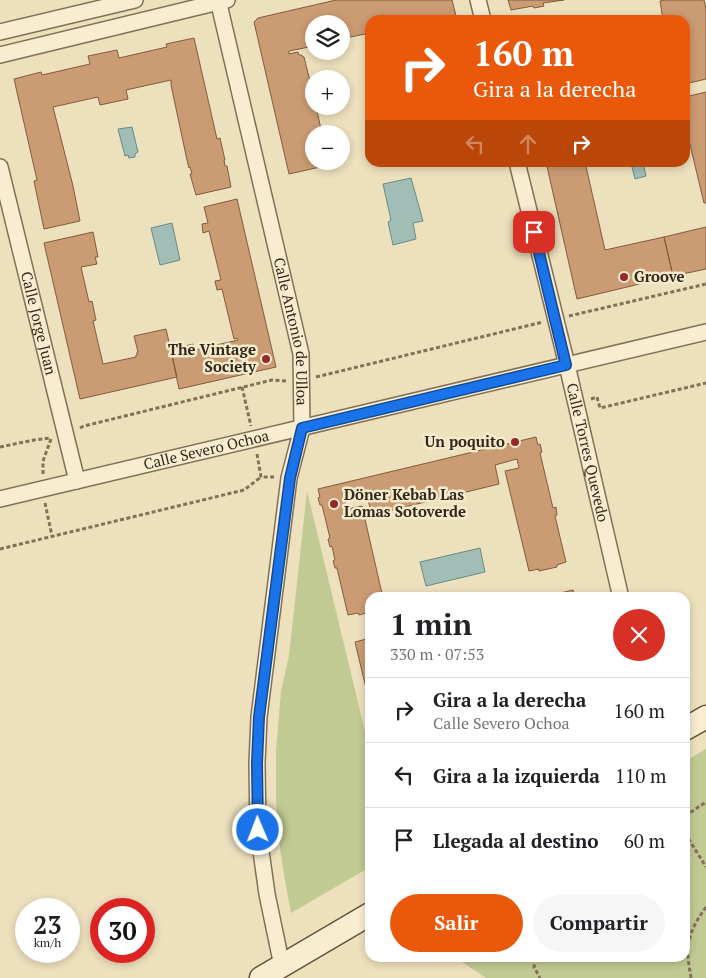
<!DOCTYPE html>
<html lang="es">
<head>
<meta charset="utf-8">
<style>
	:root { --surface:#fff; --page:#f6f6f6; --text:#202124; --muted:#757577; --line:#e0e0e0; --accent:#ea580c }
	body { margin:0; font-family:"PT Serif",serif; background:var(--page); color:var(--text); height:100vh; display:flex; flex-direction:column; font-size:19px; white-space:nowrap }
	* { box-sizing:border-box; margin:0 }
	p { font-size:16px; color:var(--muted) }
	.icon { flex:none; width:28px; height:28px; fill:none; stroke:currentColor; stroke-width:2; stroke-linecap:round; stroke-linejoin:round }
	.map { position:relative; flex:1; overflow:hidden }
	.side { position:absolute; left:365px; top:592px; width:325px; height:370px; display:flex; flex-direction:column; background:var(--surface); border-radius:15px; box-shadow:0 2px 8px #0003 }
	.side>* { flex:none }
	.top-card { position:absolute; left:365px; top:15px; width:325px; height:152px; border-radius:15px; box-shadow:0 2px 8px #0003; background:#ea580c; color:#fff; overflow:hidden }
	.fabs { position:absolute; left:305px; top:15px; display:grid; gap:10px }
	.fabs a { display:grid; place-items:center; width:45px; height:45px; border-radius:50%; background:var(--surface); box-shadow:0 2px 8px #0003; font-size:25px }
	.speed { position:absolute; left:15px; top:898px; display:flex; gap:10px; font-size:25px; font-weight:700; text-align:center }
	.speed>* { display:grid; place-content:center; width:65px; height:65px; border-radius:50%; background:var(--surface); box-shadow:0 2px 8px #0003; line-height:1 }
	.speed small { font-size:12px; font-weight:400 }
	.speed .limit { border:8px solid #d22; background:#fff; color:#111 }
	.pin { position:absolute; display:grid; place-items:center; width:42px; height:42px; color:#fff; margin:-21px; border-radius:10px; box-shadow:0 2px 8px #0006 }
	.me { position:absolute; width:55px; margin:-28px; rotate:359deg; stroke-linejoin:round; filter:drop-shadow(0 0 4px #0008) }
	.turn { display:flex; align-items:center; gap:18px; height:105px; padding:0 25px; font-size:22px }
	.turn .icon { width:65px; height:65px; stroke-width:2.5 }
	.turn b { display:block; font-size:35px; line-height:42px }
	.lanes { display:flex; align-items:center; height:48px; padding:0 25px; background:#0003; justify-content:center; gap:25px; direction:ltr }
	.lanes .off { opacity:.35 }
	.round { display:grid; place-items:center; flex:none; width:52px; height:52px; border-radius:26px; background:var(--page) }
	.summary { display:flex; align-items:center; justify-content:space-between; height:85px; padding:0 25px }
	h1 { font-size:30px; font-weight:600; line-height:38px }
	.cta { display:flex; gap:10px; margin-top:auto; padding:10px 25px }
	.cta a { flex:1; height:58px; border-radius:30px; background:var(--accent); color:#fff; font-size:20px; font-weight:600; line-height:58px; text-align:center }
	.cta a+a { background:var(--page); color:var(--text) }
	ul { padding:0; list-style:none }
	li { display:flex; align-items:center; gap:15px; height:65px; padding:0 25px; border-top:1px solid var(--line) }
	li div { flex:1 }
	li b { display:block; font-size:19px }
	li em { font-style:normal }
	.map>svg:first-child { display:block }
</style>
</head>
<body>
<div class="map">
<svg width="706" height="978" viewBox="0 0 706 978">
	<rect width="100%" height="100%" fill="#ede0bd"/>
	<path fill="#c1ca92" d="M 307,491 L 370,752 L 370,867 L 291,913 L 284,875 L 279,841 L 276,800 L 276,751 L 281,691 L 289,656 Z
		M 706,749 L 706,978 L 486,978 L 456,958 L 685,958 L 685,761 Z"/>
	<path fill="#a1beb6" stroke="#698b84" d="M 132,127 L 138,152 L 135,154 L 135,157 L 129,158 L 128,155 L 125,156 L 118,129 Z
		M 631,163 L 643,163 L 646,176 L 635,179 Z
		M 411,178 L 423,221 L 413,223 L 416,239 L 393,245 L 388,222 L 391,220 L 383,184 Z
		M 172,223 L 180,260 L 160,265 L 151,228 Z
		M 480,548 L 485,572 L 426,586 L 420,562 Z"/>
	<path fill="#cb9b73" stroke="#835b3d" d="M 336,0 L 452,0 L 457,20 L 370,20 L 370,33 L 341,39 L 341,24 L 314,24 L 314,46 L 289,51 L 289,54 L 298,52 L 299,55 L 301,55 L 304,57 L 314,97 L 314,106 L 316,106 L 322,134 L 314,134 L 314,161 L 329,161 L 329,165 L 289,174 L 254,22 L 258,18 Z
		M 508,0 L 564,0 L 543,3 L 544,6 L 534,8 L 533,6 L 511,10 Z
		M 665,0 L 704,0 L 706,9 L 706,79 L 685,84 L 685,20 L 663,20 L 660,1 Z
		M 194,38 L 217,139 L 220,138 L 225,160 L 224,160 L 225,166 L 227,166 L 231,187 L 196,195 L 190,174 L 192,174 L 190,167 L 189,168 L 187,160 L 171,85 L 171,80 L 126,90 L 128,99 L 100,105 L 98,97 L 53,107 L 73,186 L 80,221 L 44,229 L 34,181 L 37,180 L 14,79 L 41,72 L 42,75 L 90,64 L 88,56 L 117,50 L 119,58 L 167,47 L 166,44 Z
		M 706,92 L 706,203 L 704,203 L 685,124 L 685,97 Z
		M 546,162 L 585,162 L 605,250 L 664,237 L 673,276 L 577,299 Z
		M 237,199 L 276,367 L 179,389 L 172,356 L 186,352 L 185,346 L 193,344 L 195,350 L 238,340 L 237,338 L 234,339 L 222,289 L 217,290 L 215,281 L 221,280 L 209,231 L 203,233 L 202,224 L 208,223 L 204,207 Z
		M 706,227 L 706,269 L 673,276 L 664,237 Z
		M 93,232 L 98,257 L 95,257 L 97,264 L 81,267 L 89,302 L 92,301 L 96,320 L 93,321 L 103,364 L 136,357 L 136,355 L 137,355 L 137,352 L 138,352 L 134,336 L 166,329 L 177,377 L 80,399 L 44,243 Z
		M 536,437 L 538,445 L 540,444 L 542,452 L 540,453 L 553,508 L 556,507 L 557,515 L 555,516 L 566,562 L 557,565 L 557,567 L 539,571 L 539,569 L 529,571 L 505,471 L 519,468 L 517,459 L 495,465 L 499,484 L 372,515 L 367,496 L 345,501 L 347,509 L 362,506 L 383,598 L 370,598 L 370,612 L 359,615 L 358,613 L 348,615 L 337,568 L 335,568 L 333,561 L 335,560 L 332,546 L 330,547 L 328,539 L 330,538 L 322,505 L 320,505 L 318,498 L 320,497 L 318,489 Z
		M 573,590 L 575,598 L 539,598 Z
		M 370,638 L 370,705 L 355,642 Z"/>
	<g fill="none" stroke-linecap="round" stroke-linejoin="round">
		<defs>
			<g id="street">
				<path id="s1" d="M 218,0 L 301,354 L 302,428 L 289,478 L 259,717 L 257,763 L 258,830 L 267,894 L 282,966"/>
				<path d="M 478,0 L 483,20"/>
				<path d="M 0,32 L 135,0"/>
				<path d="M 0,55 L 227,0"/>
				<path id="s2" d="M 517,162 L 567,365 L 621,598"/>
				<path id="s3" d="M 0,167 L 77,481"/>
				<path id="s4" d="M 0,499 L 706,332"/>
			</g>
			<path id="secondary" d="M 685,729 L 706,717
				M 261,978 L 370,914"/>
		</defs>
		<use href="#street" stroke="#847057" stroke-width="18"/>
		<use href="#secondary" stroke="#66513a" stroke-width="25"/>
		<path stroke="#847057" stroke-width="3" stroke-dasharray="4 2.5" stroke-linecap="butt" d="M 569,316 L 706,284
			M 316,377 L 543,322
			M 242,387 L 251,426
			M 591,399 L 597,397 L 600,408 L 706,383
			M 80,428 L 84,426 L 272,380 L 287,381
			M 0,447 L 34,440 L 51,438
			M 257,454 L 261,477 L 274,477
			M 43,474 L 43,461 L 51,439
			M 45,503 L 52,536
			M 0,549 L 244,490 L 261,477
			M 685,816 L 706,802
			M 685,833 L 706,867
			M 536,958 L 534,967 L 540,978
			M 691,978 C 690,970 688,962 688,954 C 687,936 696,921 706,907"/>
		<use href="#street" stroke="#f8edd0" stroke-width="15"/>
		<use href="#secondary" stroke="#f8edd0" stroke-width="22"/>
	</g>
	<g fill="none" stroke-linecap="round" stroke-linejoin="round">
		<defs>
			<path id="route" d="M 258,830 L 257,763 L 259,717 L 290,478 L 302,428 L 566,365 L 534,232"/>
		</defs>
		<use href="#route" stroke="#114b97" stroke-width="12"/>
		<use href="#route" stroke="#1a73e8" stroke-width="9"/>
	</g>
	<g fill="#922b28" stroke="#f4eacc" stroke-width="2">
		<circle cx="624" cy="277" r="5"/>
		<circle cx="266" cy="359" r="5"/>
		<circle cx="515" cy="442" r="5"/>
		<circle cx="334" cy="504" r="5"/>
	</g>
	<g text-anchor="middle" stroke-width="5" stroke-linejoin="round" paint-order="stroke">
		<g font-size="15" font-weight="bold" fill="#33281b" stroke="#f4eacc" text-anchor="start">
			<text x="634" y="282">Groove</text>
			<text x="256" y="355" text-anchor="end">The Vintage<tspan x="256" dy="17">Society</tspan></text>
			<text x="505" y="447" text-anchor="end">Un poquito</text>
			<text x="344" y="500">Döner Kebab Las<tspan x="344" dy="17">Lomas Sotoverde</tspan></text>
		</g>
		<g font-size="15" fill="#33281b" stroke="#f4eacc">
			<text dy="5" stroke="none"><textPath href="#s3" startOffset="161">Calle Jorge Juan</textPath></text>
			<text dy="5" stroke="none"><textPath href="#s1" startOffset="340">Calle Antonio de Ulloa</textPath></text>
			<text dy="5" stroke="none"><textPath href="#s4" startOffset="212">Calle Severo Ochoa</textPath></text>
			<text dy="5" stroke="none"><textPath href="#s2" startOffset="299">Calle Torres Quevedo</textPath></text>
		</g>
	</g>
</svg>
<div class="fabs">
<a><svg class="icon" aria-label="layers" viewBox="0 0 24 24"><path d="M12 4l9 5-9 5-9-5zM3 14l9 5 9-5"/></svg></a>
<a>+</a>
<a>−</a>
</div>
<div class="speed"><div>23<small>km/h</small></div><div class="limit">30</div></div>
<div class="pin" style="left:534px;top:232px;background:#d93025"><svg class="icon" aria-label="arrive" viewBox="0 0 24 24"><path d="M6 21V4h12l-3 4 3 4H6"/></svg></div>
<svg class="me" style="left:258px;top:830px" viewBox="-20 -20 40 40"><circle r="17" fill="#1a73e8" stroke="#fff" stroke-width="3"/><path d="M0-11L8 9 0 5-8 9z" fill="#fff"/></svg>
<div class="top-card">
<div class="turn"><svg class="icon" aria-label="right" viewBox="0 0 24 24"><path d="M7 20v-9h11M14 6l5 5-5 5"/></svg><div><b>160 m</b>Gira a la derecha</div></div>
<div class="lanes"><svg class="icon off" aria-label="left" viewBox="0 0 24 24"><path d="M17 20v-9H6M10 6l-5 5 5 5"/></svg><svg class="icon off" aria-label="ahead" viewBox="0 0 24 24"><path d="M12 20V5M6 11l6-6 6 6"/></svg><svg class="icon" aria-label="right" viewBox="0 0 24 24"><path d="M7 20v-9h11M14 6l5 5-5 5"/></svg></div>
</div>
<section class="side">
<div class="summary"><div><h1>1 min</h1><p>330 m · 07:53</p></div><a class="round" style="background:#d93025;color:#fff"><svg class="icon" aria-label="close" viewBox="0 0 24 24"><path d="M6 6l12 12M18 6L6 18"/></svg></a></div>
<ul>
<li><svg class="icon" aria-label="right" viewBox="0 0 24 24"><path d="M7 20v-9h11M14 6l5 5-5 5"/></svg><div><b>Gira a la derecha</b><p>Calle Severo Ochoa</p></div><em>160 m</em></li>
<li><svg class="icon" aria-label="left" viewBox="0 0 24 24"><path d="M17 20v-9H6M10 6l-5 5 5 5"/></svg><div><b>Gira a la izquierda</b></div><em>110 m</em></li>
<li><svg class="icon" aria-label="arrive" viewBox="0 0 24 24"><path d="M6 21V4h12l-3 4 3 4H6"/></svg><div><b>Llegada al destino</b></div><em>60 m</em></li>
</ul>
<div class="cta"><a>Salir</a><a>Compartir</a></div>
</section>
</div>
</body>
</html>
